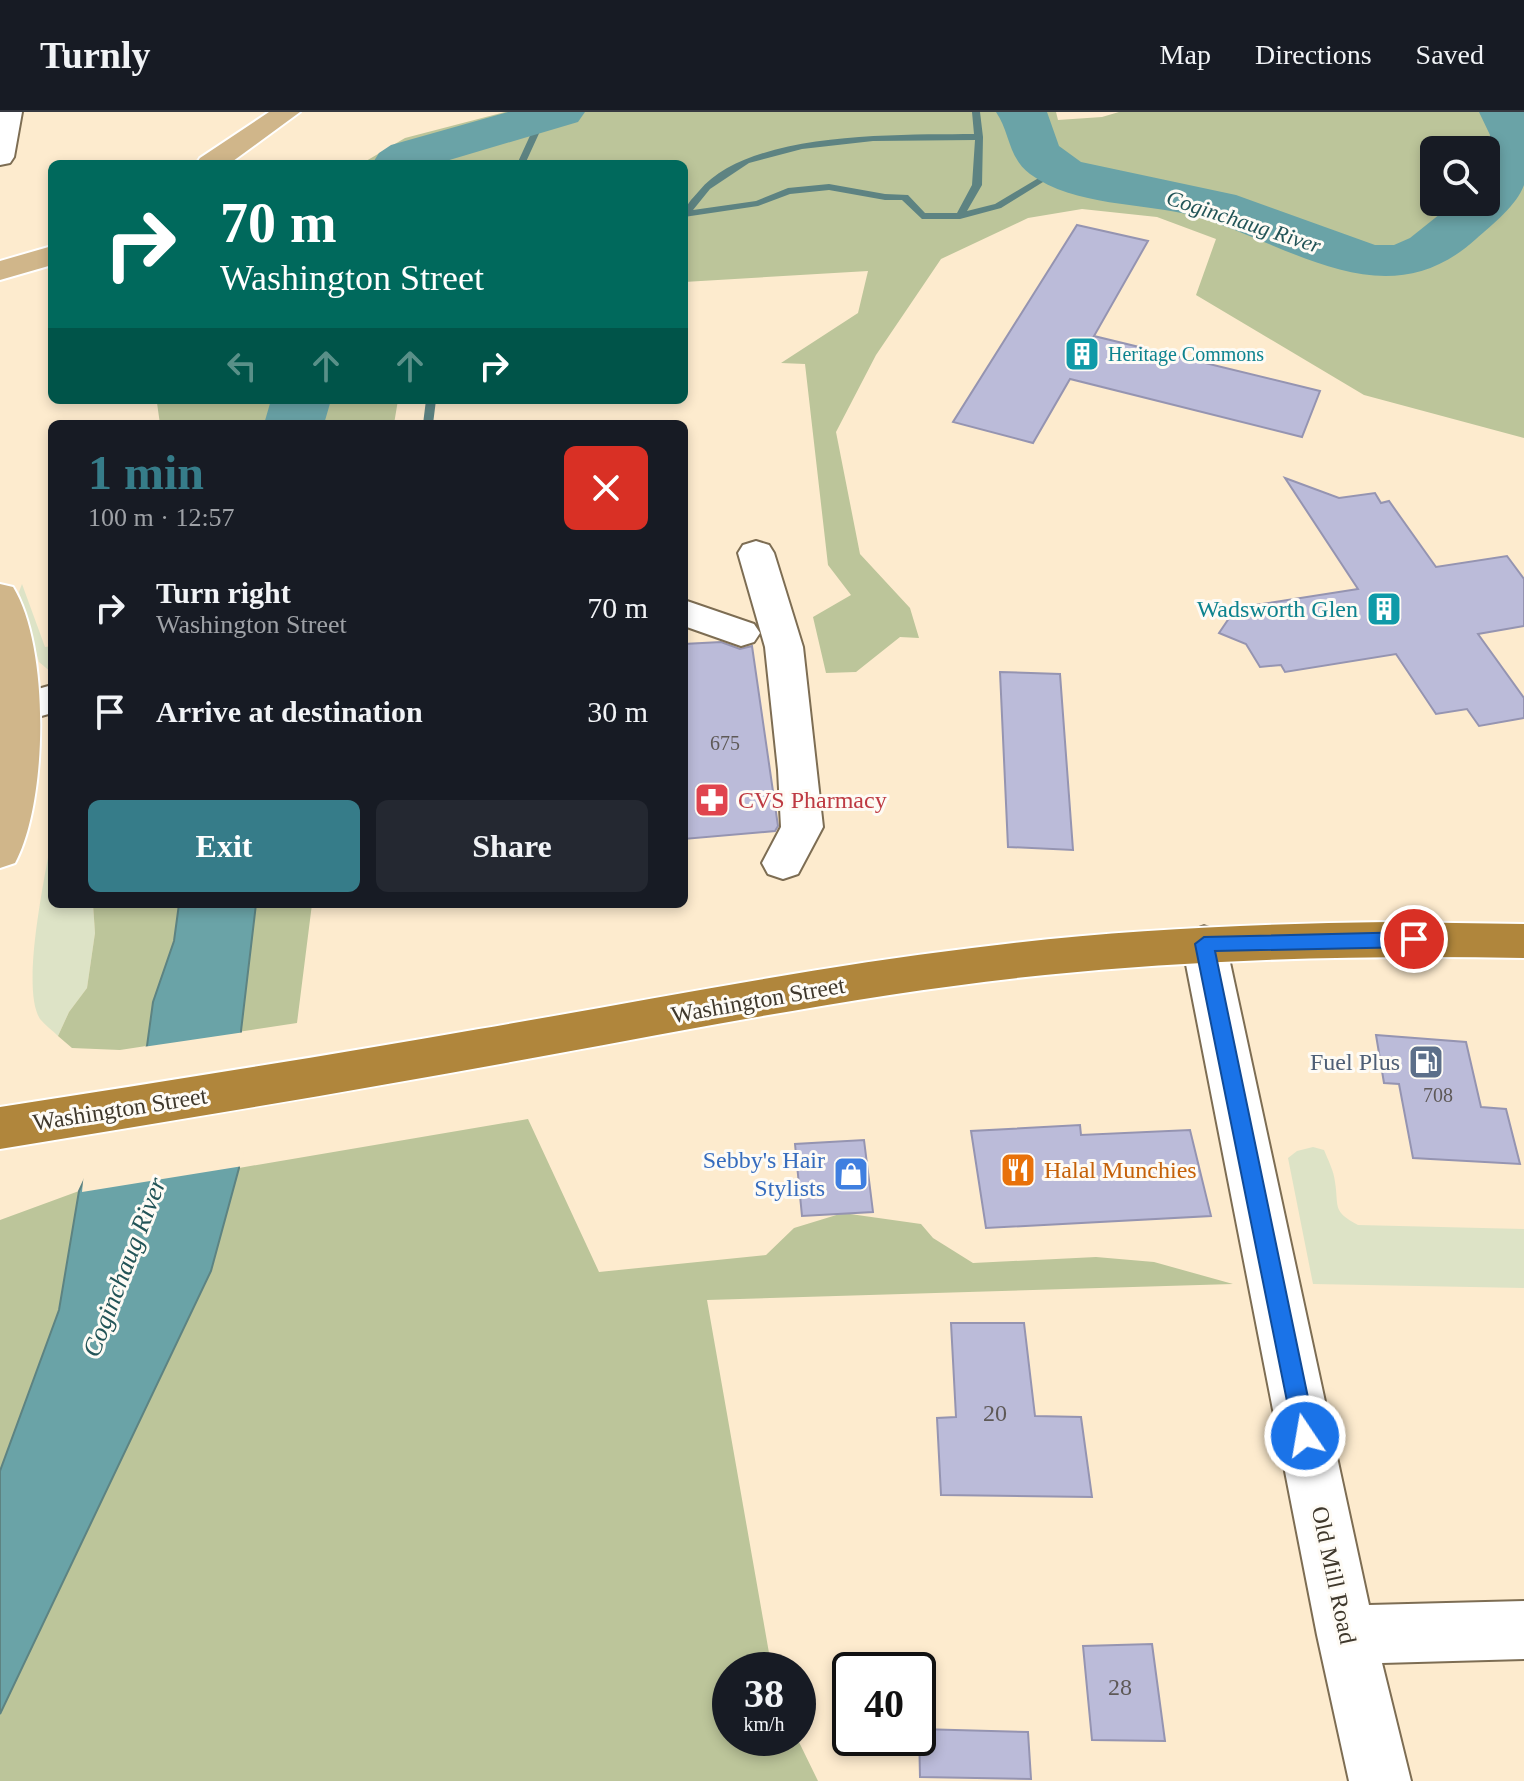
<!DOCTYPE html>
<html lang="en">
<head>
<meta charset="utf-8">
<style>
	:root { --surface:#171b24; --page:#242831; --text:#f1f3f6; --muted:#9ea1a6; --line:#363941; --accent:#367c89 }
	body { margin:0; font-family:"Times New Roman",serif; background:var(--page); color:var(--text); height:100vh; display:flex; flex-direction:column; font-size:30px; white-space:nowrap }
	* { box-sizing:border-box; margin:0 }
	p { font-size:26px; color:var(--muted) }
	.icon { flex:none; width:44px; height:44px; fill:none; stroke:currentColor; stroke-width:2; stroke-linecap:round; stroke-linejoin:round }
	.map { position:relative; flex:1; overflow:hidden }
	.drawer { position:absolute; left:48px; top:308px; width:640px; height:488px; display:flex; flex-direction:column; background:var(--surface); border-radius:12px; box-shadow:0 4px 12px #0003 }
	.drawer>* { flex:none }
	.hud { position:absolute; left:48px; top:48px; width:640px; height:244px; border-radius:12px; box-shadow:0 4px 12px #0003; background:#00695c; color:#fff; overflow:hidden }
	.buttons { position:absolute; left:1420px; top:24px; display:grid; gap:16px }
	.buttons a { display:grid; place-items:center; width:80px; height:80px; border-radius:12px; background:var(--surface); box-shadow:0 4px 12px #0003; font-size:40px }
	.speed { position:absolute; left:712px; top:1540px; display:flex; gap:16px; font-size:40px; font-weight:700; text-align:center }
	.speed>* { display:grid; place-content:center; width:104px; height:104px; border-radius:50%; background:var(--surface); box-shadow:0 4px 12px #0003; line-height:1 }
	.speed small { font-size:20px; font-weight:400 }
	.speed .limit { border:4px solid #111; border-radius:12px; background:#fff; color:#111 }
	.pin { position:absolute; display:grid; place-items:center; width:68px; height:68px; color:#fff; margin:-34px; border:4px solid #fff; border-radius:50%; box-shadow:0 2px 8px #0007 }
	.me { position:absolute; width:88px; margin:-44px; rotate:348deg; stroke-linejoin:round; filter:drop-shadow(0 0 6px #0008) }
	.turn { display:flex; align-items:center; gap:28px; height:168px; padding:0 40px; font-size:36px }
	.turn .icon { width:104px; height:104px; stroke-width:2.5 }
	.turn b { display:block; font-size:56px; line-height:68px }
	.lanes { display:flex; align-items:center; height:76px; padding:0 40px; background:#0003; justify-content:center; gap:40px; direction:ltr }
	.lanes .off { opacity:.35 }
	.round { display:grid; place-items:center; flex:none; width:84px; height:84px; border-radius:12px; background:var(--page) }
	.headline { display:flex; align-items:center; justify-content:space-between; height:136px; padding:0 40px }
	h1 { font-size:48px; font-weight:700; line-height:60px; color:var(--accent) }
	.button { display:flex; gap:16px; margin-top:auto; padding:16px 40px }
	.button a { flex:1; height:92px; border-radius:12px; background:var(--accent); color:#fff; font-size:32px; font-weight:700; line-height:92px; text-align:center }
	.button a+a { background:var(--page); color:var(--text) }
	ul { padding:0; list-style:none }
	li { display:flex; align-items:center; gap:24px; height:104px; padding:0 40px }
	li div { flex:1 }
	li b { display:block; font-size:30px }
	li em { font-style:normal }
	header { display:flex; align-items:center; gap:48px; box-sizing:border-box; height:112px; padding:0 40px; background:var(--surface); border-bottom:2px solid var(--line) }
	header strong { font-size:38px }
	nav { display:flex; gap:44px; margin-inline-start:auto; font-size:28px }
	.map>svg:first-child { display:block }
</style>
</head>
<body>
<header>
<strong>Turnly</strong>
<nav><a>Map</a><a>Directions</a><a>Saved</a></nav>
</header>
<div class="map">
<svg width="1524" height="1669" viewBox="0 0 1524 1669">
	<rect width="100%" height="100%" fill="#fdebce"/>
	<path fill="#dde3c6" d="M 22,472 L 45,535 L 52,534 L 52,561 L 39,550 L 19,480 Z
		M 52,723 L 52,792 L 93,792 L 95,821 L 87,876 L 69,900 L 58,924 C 53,919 45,913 40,907 C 20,876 46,761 52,723 Z
		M 1313,1035 L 1324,1038 C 1328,1048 1334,1059 1335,1070 C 1339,1096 1332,1099 1358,1113 L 1524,1117 L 1524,1176 L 1313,1172 L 1288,1046 L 1297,1039 Z"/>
	<path fill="#bcc59a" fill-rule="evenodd" d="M 505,0 L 1056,0 L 1058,8 L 1102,5 L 1119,0 L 1524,0 L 1524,326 L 1364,283 L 1196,183 L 1216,127 L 1157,105 L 1082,97 L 1028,106 L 941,147 L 876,243 L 836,320 L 860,442 L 910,496 L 919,526 L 900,525 L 856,560 L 826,561 L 813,505 L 851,483 L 828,453 L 805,252 L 781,251 L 858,201 L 868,159 L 684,170 L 684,52 L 361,52 L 405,26 ZM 1434,38 L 1486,38 L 1486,90 L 1434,90 Z
		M 161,288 L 398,288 L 394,312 L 160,312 L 157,291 Z
		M 93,792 L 312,792 L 297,911 L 120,938 L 72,936 L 58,924 L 69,900 L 87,876 L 95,821 Z
		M 528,1007 L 599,1160 L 766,1143 L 794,1116 L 843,1101 L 921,1112 L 933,1126 L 973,1151 L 1096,1145 L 1154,1150 L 1233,1172 L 707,1188 L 772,1558 L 730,1558 L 730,1626 L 797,1626 L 818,1669 L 0,1669 L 0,1602 L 29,1542 L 0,1541 L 0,1108 L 79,1079 L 239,1056 Z"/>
	<path fill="#6aa3a7" stroke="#5d8382" stroke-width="2" d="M 179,792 L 256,792 L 241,919 L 239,1056 L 211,1159 L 0,1602 L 0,1359 L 59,1198 L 79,1079 L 147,934 L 153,890 L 174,829 Z"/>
	<path fill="#fdebce" d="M 245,920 L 243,1054 L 82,1080 L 84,1060 L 143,935 Z"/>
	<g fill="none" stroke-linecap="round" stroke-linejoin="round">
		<path fill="#5d8382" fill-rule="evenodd" d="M 972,0 L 980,0 L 983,25 L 982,73 L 967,99 L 995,92 L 1057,55 L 1064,57 L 1001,96 L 960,107 L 922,107 L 902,88 L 885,88 L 829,78 L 790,82 L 758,94 L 684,105 C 684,94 692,87 699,79 C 749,18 901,23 974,22 ZM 975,28 L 972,73 L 957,101 L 925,101 L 908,83 L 885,82 L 829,72 L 788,76 L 756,89 L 693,98 L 710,77 L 749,51 L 802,37 L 873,29 Z
			M 543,1 L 547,4 L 525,52 L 517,52 L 539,4 Z
			M 426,288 L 436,288 L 433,312 L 423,312 Z"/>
		<path fill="#6aa3a7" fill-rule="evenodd" d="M 508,0 L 585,0 L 578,10 L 436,52 L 372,52 L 379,41 L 391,33 Z
			M 996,0 L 1047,0 L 1059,34 L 1081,50 L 1236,83 L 1375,133 L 1394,133 L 1410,126 L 1455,90 L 1486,90 L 1486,39 L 1490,23 L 1479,0 L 1524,0 C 1524,18 1524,57 1524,73 C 1517,93 1492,113 1476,127 C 1385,210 1290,131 1194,104 C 1142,90 1075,95 1030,62 C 1008,46 1010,20 996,0 Z
			M 271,288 L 331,288 L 324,312 L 264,312 Z"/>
	</g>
	<path fill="#bbbbd9" stroke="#9594b1" stroke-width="2" d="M 1077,113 L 1148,129 L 1094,224 L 1320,279 L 1302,325 L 1070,267 L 1033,331 L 953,310 Z
		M 1285,366 L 1339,386 L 1375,381 L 1381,391 L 1389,389 L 1436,455 L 1507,444 L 1524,467 L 1524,514 L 1478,522 L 1524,586 L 1524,606 L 1479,614 L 1467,597 L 1436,602 L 1396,542 L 1285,560 L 1281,553 L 1260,555 L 1246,532 L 1219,521 L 1236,496 L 1358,477 Z
		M 721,530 L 740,537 L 752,534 L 778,714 L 775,719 L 684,727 L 684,532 Z
		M 1000,560 L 1060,562 L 1073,738 L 1008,735 Z
		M 1376,923 L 1466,930 L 1481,995 L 1506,997 L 1520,1052 L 1413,1046 L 1399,972 L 1384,971 Z
		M 1080,1013 L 1081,1023 L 1190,1018 L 1211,1104 L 986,1116 L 971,1019 Z
		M 864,1028 L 873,1100 L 802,1104 L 795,1032 Z
		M 951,1211 L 1024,1211 L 1035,1304 L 1081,1305 L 1092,1385 L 941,1383 L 937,1306 L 956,1305 Z
		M 1152,1532 L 1165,1629 L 1092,1628 L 1083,1534 Z
		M 919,1617 L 1028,1620 L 1031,1667 L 920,1665 Z"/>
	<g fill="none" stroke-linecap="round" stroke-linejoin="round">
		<defs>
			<path id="minor" d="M 0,0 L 22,0 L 14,45 L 10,51 L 0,53 Z
				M 756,429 L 769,433 L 774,441 L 803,535 L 823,715 L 798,762 L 783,767 L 768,762 L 762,751 L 781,715 L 778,658 L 765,535 L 738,441 L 743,433 Z
				M 684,488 L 754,512 L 760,521 L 754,530 L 741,534 L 684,514 Z
				M 52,573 L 52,601 L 24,609 L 10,605 L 4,595 L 10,585 Z
				M 1204,814 L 1220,820 L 1226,832 L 1369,1493 L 1524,1489 L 1524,1547 L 1382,1551 L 1411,1669 L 1349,1669 L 1317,1523 L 1182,832 L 1188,820 Z"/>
			<path id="major" d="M 269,0 L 300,0 L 229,52 L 196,52 L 200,46 Z
				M 52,134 L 52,153 L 0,168 L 0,149 Z
				M 0,472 L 13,475 C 50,535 48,690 15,751 L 0,756 Z"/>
			<path id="highway" d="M 1387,810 L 1524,812 L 1524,846 C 1364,843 1204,847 1045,863 C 878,880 714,913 549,943 C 366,977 183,1007 0,1037 L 0,995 C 160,970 320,945 479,917 C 644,889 807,856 972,836 C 1110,818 1248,812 1387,810 Z"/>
		</defs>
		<use href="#minor" stroke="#7d6d53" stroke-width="4"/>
		<use href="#major" stroke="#fff" stroke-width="4"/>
		<use href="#highway" stroke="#fff" stroke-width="4"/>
		<use href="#minor" fill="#fff" fill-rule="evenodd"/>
		<use href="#major" fill="#d0b68a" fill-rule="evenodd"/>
		<use href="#highway" fill="#b0863c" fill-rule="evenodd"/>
	</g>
	<path fill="#1a73e8" stroke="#114b97" stroke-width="2" d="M 1414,820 L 1423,827 L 1414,835 L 1215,839 L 1316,1324 L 1313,1332 L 1305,1335 L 1297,1332 L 1294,1324 L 1195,832 L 1204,825 Z"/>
	<defs>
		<symbol id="building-square" viewBox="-11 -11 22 22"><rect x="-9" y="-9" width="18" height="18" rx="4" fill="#0f9aa8" stroke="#fefbf5"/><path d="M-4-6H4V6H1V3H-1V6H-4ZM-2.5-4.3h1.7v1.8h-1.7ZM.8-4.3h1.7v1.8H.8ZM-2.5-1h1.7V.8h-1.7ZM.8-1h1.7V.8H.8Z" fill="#fff"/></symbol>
		<symbol id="pharmacy-square" viewBox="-11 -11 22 22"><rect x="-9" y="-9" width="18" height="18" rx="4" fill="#e0444e" stroke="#fefbf5"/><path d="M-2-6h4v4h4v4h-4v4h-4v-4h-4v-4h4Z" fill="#fff"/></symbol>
		<symbol id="fuel-square" viewBox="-11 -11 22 22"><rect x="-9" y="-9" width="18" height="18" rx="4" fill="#5c6f8a" stroke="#fefbf5"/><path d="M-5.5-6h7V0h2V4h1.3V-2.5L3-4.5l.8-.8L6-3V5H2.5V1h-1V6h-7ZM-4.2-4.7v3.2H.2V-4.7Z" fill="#fff"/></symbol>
		<symbol id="restaurant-square" viewBox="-11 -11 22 22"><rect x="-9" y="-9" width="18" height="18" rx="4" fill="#e8710a" stroke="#fefbf5"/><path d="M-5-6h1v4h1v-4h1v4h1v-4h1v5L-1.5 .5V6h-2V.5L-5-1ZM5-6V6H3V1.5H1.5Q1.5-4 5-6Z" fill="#fff"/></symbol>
		<symbol id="shop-square" viewBox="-11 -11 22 22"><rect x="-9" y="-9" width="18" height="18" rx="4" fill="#3f7fe0" stroke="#fefbf5"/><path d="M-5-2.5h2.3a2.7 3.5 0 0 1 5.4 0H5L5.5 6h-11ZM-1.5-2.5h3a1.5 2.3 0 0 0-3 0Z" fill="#fff"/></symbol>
	</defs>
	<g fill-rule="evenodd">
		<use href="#building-square" x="1062" y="222" width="40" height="40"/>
		<use href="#building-square" x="1364" y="477" width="40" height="40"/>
		<use href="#pharmacy-square" x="692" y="668" width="40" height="40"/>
		<use href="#fuel-square" x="1406" y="930" width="40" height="40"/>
		<use href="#restaurant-square" x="998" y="1038" width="40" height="40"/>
		<use href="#shop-square" x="831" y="1042" width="40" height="40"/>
	</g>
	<g text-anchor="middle" stroke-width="6" stroke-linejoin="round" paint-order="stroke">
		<g font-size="20" fill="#0d838f" stroke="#fefbf5" text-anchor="start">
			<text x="1108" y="249">Heritage Commons</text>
		</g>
		<g font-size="20" fill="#5e5957">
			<text x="725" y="638">675</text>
			<text x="1438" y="990">708</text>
		</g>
		<g font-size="22" font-style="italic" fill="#225457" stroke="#fefbf5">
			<text transform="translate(1244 109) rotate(18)" y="8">Coginchaug River</text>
		</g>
		<g font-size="24" fill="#0d838f" stroke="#fefbf5" text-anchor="end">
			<text x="1358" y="505">Wadsworth Glen</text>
		</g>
		<g font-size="24" fill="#be3a42" stroke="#fefbf5" text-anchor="start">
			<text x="738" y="696">CVS Pharmacy</text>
		</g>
		<g font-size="24" fill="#3f382c" stroke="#fefbf5">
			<text transform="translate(758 888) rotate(-10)" y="8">Washington Street</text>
			<text transform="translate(120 997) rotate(-9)" y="8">Washington Street</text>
			<text transform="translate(1334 1463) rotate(78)" y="8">Old Mill Road</text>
		</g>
		<g font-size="24" fill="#4e5e75" stroke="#fefbf5" text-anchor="end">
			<text x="1400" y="958">Fuel Plus</text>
		</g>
		<g font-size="24" fill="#366cbe" stroke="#fefbf5" text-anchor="end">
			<text x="825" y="1056">Sebby's Hair<tspan x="825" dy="28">Stylists</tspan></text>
		</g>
		<g font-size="24" fill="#c56008" stroke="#fefbf5" text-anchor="start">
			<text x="1044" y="1066">Halal Munchies</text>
		</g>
		<g font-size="24" fill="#5e5957">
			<text x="995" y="1309">20</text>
			<text x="1120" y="1583">28</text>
		</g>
		<g font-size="26" font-style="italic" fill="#225457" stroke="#fefbf5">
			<text transform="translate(124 1155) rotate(-69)" y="9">Coginchaug River</text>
		</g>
	</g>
</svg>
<div class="buttons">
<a><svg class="icon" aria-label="search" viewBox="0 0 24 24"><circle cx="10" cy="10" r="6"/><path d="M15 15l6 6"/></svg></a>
</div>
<div class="speed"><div>38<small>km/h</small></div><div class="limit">40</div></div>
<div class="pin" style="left:1414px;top:827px;background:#d93025"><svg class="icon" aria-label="arrive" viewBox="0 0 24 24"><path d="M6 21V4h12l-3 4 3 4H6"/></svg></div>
<svg class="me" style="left:1305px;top:1324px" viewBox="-20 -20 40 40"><circle r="17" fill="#1a73e8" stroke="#fff" stroke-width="3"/><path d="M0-11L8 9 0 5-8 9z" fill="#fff"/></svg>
<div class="hud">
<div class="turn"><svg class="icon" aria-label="right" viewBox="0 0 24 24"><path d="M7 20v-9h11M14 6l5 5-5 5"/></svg><div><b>70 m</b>Washington Street</div></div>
<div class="lanes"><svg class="icon off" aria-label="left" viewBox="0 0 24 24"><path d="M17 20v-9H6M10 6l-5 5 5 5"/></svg><svg class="icon off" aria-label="ahead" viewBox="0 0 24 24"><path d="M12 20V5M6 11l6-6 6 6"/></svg><svg class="icon off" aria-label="ahead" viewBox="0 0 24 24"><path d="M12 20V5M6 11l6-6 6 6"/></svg><svg class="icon" aria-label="right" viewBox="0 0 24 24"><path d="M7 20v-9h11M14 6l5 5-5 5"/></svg></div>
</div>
<section class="drawer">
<div class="headline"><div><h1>1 min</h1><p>100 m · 12:57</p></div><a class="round" style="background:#d93025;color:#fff"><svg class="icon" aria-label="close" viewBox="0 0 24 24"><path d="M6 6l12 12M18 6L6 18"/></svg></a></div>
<ul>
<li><svg class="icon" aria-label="right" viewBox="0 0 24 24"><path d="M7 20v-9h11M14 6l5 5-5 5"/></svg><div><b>Turn right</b><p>Washington Street</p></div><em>70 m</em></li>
<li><svg class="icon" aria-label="arrive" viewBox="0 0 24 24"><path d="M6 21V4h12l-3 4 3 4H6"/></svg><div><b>Arrive at destination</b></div><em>30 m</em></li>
</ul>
<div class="button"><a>Exit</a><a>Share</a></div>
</section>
</div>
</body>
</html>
